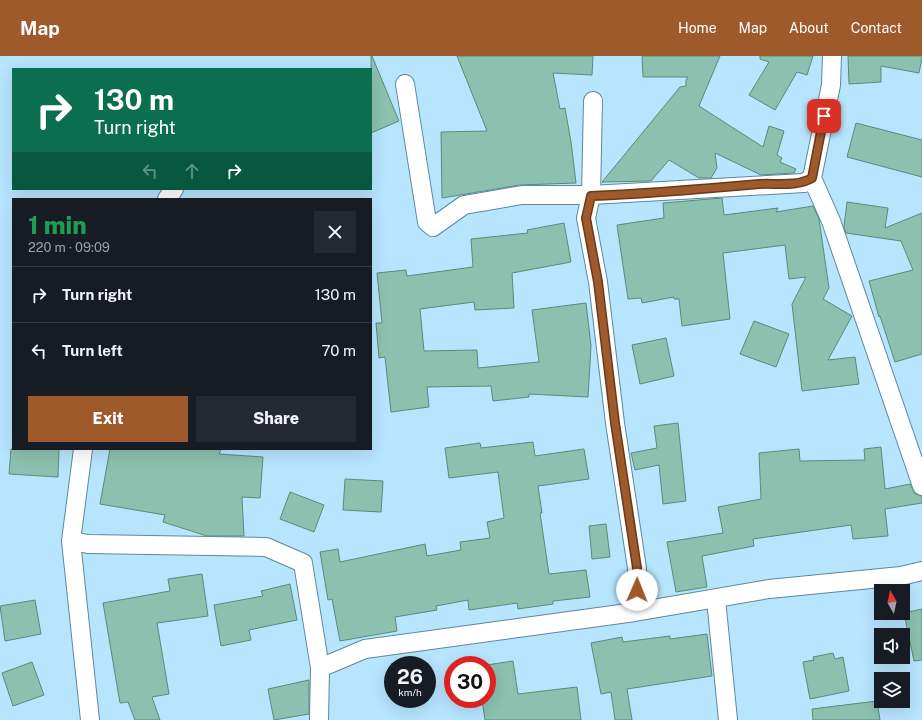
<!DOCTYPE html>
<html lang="en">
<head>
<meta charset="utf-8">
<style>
	:root { --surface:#171b24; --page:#242831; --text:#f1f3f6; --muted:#9ea1a6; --line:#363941; --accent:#9e5a2b }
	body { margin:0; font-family:"Public Sans",sans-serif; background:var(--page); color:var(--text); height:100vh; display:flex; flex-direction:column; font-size:15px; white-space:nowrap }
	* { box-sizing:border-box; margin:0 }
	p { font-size:13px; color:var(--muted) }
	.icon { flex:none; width:22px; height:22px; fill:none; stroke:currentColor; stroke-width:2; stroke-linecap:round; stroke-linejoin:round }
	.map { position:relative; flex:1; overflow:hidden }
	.details { position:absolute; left:12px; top:142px; width:360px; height:252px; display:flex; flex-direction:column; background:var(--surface); border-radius:0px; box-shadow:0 4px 16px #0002 }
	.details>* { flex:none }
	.top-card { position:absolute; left:12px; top:12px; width:360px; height:122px; border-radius:0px; box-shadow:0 4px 16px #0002; background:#0b6e4f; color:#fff; overflow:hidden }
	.needle { width:26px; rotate:351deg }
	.tools { position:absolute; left:874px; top:528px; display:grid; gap:8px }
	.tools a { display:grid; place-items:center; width:36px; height:36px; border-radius:0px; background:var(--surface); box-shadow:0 4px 16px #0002; font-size:20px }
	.speed { position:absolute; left:384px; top:600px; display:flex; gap:8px; font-size:20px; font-weight:700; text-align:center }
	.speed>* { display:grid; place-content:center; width:52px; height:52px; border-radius:50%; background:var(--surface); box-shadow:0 4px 16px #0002; line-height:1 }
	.speed small { font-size:10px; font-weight:400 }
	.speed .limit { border:6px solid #d22; background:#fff; color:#111 }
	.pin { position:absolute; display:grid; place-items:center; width:34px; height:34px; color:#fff; margin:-17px; border-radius:8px; box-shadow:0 2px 6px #0006 }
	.me { position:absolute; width:44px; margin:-22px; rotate:1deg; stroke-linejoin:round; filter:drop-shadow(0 0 3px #0008) }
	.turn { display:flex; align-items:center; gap:14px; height:84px; padding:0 16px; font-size:18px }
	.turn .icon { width:52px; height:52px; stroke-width:2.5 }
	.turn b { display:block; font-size:28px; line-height:34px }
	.lanes { display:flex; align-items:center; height:38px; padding:0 16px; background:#0003; justify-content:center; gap:20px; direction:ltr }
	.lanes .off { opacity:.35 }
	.round { display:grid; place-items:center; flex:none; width:42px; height:42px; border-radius:0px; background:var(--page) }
	.head { display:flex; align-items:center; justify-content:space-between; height:68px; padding:0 16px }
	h1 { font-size:24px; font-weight:800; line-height:30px; color:#1e9e55 }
	.action { display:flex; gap:8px; margin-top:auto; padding:8px 16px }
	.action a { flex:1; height:46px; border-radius:0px; background:var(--accent); color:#fff; font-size:16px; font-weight:800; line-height:46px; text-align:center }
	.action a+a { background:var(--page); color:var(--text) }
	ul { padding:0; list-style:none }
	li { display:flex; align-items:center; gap:12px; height:56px; padding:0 16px; border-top:1px solid var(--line) }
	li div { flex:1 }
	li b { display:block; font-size:15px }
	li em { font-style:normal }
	header { display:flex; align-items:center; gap:24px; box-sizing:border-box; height:56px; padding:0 20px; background:var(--accent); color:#fff }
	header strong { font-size:19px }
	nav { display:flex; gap:22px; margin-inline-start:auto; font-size:14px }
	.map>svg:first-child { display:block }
</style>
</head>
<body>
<header>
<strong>Map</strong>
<nav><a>Home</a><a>Map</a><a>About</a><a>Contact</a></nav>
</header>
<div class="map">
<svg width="922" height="664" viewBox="0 0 922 664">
	<rect width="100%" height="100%" fill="#b7e5fe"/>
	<path fill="#8cc0af" stroke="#598b7b" d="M 372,0 L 399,65 L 371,77 L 371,0 Z
		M 457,0 L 593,0 L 592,19 L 553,17 L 560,53 L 565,52 L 571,86 L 576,127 L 520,129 L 442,142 L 441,76 L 487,75 Z
		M 642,0 L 720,0 L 699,50 L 763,91 L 769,70 L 784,75 L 777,99 L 782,102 L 780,106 L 796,113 L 794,117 L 761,119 L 715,97 L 717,112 L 711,122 L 699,122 L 669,104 L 651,125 L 602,126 L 680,31 L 686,30 L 686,24 L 688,21 L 643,21 Z
		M 760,0 L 813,0 L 807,19 L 797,16 L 775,54 L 749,39 L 769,6 L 760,3 Z
		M 848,0 L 922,0 L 922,2 L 919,17 L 881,10 L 881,26 L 849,28 Z
		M 856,67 L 922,84 L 922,121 L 847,101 Z
		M 722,142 L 724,159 L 778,152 L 776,156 L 813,150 L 819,163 L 829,232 L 823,243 L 852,260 L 828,304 L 855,301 L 859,328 L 802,335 L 792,248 L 806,221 L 789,223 L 785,189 L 723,197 L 730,263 L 682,270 L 679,243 L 674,243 L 674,241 L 642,247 L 641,242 L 628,243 L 617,169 L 664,162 L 663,147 Z
		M 847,146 L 888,152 L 885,172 L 922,157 L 922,298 L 895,306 L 880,260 L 879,261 L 869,225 L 913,214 L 901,185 L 846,177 L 844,170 Z
		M 564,167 L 571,206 L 512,217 L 514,252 L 475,254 L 474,246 L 420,253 L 424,295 L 477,294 L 478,312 L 539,306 L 532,254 L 586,247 L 591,290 L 588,341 L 529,338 L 529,341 L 493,345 L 491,330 L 427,331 L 429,351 L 391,356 L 385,301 L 379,302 L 376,267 L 382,267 L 377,217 L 406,214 L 407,220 L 473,211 L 471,183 L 528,177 L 527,174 Z
		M 754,265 L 789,278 L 776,311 L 740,298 Z
		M 666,282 L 674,320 L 640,328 L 632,289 Z
		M 678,367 L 686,445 L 663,448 L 659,409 L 635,414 L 631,397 L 657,392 L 654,370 Z
		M 533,386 L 535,400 L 584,393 L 589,423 L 538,430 L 542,457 L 540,457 L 549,518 L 586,514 L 590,541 L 553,545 L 553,548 L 518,553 L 517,547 L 469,554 L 468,544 L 436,550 L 437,554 L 395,561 L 397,575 L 340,585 L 332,543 L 328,544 L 320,496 L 338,493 L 340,506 L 425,488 L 427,500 L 461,494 L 460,486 L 490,482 L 487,466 L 504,462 L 498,416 L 449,422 L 445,392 L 480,387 L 481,392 Z
		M 881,391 L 885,433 L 910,428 L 915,438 L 922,440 L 922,447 L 885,453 L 888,480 L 853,483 L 851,469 L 753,483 L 754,490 L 702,500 L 707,531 L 676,536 L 667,486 L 723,477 L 718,451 L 761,443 L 759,397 L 799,393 L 800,405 L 865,404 L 864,393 Z
		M 11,393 L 59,393 L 58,421 L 9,418 Z
		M 110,393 L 221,393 L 219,398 L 263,401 L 260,442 L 242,441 L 244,480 L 207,480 L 163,466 L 165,459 L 100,448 Z
		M 345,423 L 383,425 L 381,456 L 343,454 Z
		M 290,436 L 324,449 L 314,476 L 280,463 Z
		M 606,468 L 610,501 L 592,503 L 589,470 Z
		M 202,518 L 208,560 L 157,567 L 169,638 L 152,641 L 160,664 L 135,664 L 128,646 L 120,647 L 103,547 L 170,535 L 168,523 Z
		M 290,528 L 297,564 L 249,574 L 251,584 L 221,590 L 214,549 L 263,540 L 261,535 Z
		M 35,544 L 41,578 L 5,585 L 0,550 Z
		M 922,553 L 922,604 L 914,605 L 904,557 Z
		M 707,578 L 712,620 L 627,633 L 632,664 L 615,664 L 611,636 L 601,638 L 591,587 L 622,581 L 623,586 L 670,580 L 670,583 Z
		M 833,597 L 835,603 L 843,601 L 849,635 L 810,643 L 803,606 L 814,604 L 813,601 Z
		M 513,605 L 518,638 L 577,631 L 581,664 L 485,664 L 482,643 L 487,643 L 487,609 Z
		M 32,606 L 44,639 L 13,650 L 2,617 Z
		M 309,624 L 309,658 L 274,664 L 268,633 Z
		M 877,645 L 880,664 L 813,664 L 812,653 Z"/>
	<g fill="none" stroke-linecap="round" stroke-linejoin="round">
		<defs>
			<path id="street" d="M 832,0 L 831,29 L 812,122 L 831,165 L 922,430
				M 405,28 L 427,166 L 433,171 L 464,149 L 522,139 L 591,139 L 586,162 L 598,226 L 615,367 L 637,512 L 635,556
				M 593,45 L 591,139 L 804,127 L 812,122
				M 167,143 L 174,133
				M 83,393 L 71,485 L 90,664
				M 71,485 L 88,488 L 266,491 L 303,507 L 320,612 L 319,664
				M 716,543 L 728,664
				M 320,612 L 365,593 L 635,556 L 769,533 L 901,520 L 922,515"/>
		</defs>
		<use href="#street" stroke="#5d889f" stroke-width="20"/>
		<use href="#street" stroke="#fff" stroke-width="18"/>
	</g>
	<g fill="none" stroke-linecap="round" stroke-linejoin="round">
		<defs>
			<path id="route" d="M 637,534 L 637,512 L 615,367 L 598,226 L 586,162 L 591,140 C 647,138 703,133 759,128 C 776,127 797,131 812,122 L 824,60"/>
		</defs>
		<use href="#route" stroke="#673a1c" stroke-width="10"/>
		<use href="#route" stroke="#9e5a2b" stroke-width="7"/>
	</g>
</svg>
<div class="tools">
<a><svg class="needle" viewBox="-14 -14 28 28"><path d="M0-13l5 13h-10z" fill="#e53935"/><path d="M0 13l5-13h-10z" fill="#9ea1a6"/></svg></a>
<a><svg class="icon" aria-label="sound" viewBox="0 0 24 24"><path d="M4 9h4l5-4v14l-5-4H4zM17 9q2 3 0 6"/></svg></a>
<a><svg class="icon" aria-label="layers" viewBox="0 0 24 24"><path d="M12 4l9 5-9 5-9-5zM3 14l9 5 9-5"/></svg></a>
</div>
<div class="speed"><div>26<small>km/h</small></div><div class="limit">30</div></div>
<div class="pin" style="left:824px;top:60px;background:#d93025"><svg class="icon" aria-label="arrive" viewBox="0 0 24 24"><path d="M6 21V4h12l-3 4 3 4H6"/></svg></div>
<svg class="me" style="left:637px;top:534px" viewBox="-20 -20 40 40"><circle r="19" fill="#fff"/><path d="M0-13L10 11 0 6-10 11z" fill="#9e5a2b"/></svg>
<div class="top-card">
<div class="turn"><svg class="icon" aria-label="right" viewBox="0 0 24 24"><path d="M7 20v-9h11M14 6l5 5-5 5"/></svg><div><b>130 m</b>Turn right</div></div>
<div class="lanes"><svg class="icon off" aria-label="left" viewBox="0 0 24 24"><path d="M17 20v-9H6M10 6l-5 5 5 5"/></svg><svg class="icon off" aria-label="ahead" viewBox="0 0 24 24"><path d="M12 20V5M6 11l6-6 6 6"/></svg><svg class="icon" aria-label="right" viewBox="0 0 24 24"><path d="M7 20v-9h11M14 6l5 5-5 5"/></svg></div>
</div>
<section class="details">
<div class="head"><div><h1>1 min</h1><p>220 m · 09:09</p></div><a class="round"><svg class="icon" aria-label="close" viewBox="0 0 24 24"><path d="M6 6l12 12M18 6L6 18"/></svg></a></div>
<ul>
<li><svg class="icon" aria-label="right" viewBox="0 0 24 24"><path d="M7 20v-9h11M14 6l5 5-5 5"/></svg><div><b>Turn right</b></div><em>130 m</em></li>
<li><svg class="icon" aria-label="left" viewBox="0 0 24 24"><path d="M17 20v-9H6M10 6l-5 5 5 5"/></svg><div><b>Turn left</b></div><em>70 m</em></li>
</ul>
<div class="action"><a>Exit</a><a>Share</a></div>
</section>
</div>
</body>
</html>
